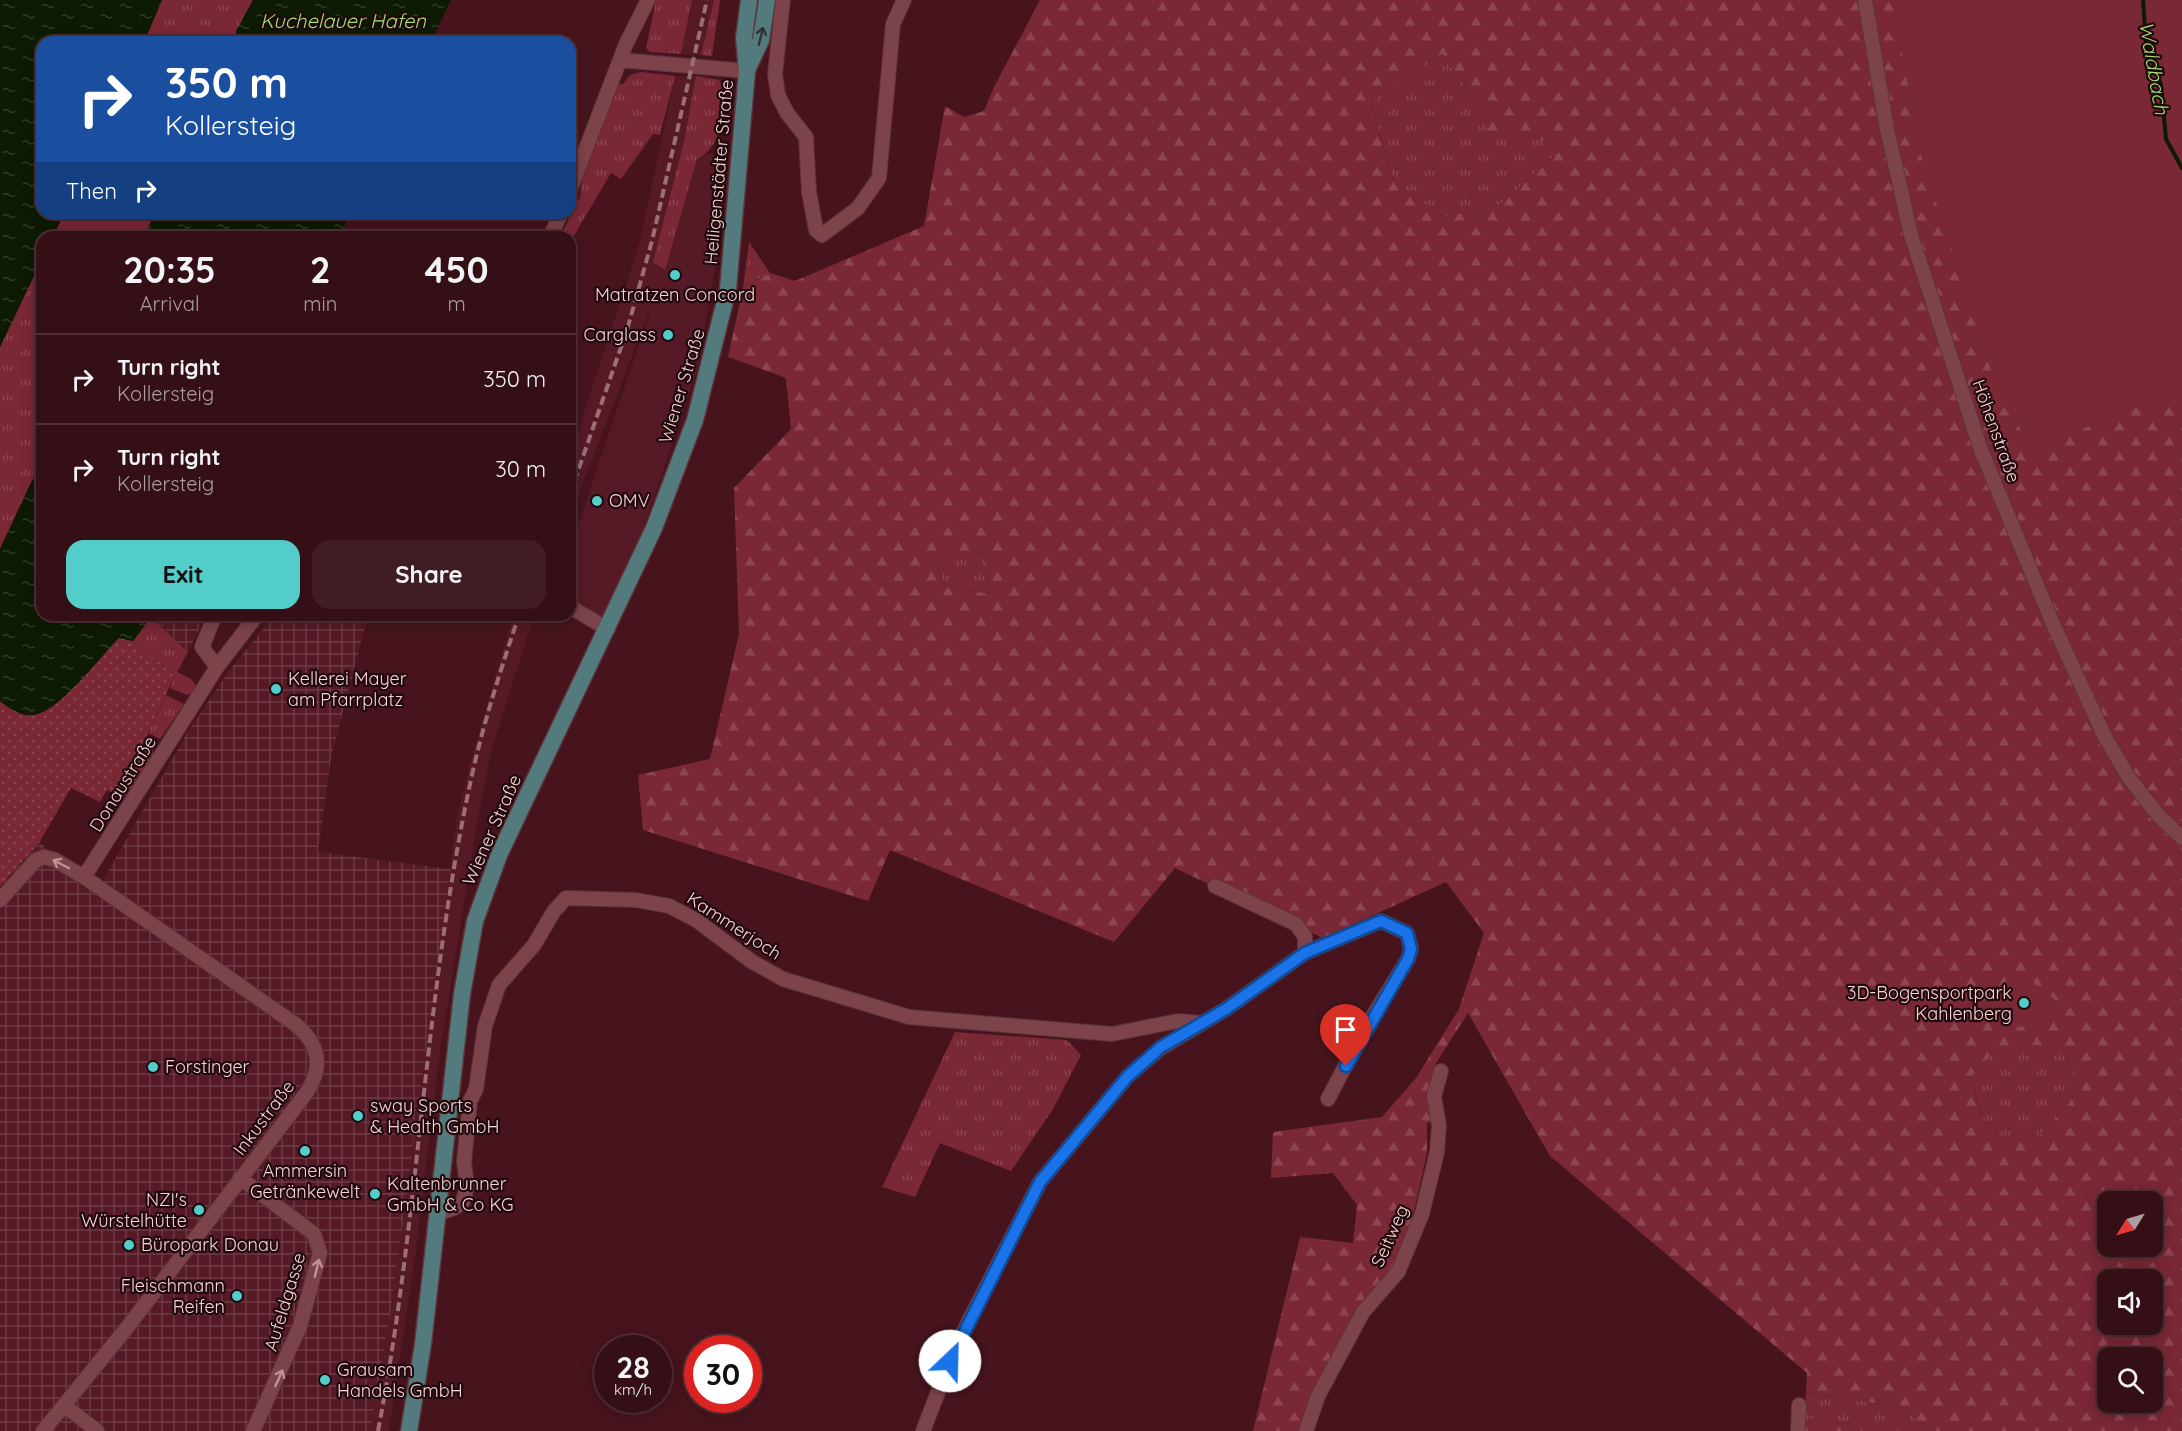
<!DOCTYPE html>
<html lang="en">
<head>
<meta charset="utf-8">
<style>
	:root { --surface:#350f16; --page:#401d23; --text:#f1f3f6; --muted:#aa9ca1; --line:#4f2f35; --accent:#53cdca }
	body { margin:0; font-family:Quicksand,sans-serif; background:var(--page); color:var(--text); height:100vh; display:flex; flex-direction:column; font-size:22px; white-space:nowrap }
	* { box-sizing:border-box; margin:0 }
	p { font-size:20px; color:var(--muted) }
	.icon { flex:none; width:33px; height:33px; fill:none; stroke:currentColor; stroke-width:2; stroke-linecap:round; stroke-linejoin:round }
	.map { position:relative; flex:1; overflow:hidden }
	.details { position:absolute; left:36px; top:231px; width:540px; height:390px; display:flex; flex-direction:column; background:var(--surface); border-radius:18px; box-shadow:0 3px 15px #0003,0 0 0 2px var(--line) }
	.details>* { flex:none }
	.banner { position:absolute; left:36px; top:36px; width:540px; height:183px; border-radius:18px; box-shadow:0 3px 15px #0003,0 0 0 2px var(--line); background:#1a4fa0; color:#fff; overflow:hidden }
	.needle { width:39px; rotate:233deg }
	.buttons { position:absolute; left:2097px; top:1191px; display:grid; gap:12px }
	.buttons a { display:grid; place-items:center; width:66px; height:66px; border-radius:12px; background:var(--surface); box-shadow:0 3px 15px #0003,0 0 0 2px var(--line); font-size:30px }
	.speed { position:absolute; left:594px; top:1335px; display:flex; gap:12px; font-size:30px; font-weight:700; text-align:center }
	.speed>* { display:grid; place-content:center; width:78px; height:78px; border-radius:50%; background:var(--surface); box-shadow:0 3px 15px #0003,0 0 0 2px var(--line); line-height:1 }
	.speed small { font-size:15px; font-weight:400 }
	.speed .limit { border:9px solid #d22; background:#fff; color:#111 }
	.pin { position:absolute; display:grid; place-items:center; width:51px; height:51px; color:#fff; margin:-62px -26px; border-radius:50% 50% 50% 0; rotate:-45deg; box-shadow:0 0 6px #0007 }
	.pin .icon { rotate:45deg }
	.me { position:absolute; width:66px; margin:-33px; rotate:24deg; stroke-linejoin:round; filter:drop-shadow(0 0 4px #0008) }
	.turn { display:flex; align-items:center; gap:21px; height:126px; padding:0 30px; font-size:27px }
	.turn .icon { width:78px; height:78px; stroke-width:2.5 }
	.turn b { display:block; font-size:42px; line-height:51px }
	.then { display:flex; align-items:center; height:57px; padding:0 30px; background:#0003; gap:12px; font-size:22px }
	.eta { display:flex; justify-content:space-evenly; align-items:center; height:102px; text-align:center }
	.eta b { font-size:36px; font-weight:700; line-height:42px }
	.action { display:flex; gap:12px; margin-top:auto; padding:12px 30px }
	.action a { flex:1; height:69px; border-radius:18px; background:var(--accent); color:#111; font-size:24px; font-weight:700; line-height:69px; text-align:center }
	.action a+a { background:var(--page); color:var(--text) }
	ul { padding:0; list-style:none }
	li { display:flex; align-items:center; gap:18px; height:90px; padding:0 30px; border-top:2px solid var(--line) }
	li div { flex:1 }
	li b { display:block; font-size:22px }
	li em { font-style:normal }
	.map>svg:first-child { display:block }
</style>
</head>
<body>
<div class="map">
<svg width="2182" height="1431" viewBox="0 0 2182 1431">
	<defs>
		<pattern id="industrial-grid" width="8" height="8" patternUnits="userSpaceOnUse" patternTransform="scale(1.5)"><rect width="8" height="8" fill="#551a25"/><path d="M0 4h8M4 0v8" fill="none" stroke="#6e3a44"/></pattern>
		<pattern id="grass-tufts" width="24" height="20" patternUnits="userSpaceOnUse" patternTransform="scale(1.5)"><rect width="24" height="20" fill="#7a2736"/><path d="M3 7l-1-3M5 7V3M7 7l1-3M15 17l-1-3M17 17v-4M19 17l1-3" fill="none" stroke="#8e4552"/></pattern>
		<pattern id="forest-firs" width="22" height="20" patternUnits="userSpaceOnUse" patternTransform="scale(1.5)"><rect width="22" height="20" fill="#7a2736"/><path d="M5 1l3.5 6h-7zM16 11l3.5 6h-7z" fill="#8e4552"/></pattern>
		<pattern id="garden-dots" width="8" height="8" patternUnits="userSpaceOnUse" patternTransform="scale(1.5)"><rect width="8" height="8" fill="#7a2736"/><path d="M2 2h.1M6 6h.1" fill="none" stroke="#8e4552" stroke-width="1.8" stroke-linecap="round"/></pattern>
		<pattern id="water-ripples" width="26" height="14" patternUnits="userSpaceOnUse" patternTransform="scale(1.5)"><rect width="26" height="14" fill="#0d1b02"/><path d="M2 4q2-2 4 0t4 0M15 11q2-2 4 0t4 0" fill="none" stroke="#313b26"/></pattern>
	</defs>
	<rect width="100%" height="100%" fill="#47141d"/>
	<path fill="#551a25" d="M 692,0 L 714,0 L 701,55 L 681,54 Z
		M 675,76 L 696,76 L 665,270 L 697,158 L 707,154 L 720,155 L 716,262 L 698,366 L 643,530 L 602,624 L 570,603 L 570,550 L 657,291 L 570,517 L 570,455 L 640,242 Z
		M 513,615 L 534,615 L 491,752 L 479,813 L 441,1044 L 415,1257 L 389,1431 L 370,1431 L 391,1309 L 416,1107 L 457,818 L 469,768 Z"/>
	<path fill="url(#industrial-grid)" d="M 150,615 L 206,615 L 188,652 Z
		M 274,615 L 368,615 L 331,758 L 318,852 L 450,869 L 391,1309 L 370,1431 L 0,1431 L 0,886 L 39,843 L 101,884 L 187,733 L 229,671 Z"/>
	<path fill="url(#grass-tufts)" d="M 162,0 L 253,0 L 237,31 L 235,42 L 144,42 Z
		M 656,0 L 692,0 L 681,54 L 650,52 L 646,48 Z
		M 714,0 L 720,0 L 712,56 L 701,55 Z
		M 1442,54 L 1481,109 L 1489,132 L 1568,144 L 1500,205 L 1443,217 L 1394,182 L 1370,102 Z
		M 641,72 L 675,76 L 660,135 L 653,134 L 621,179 L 611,173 L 570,242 L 570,237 L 560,237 L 580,197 L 582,176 L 618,84 L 623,84 L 630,75 Z
		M 696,76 L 720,80 C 723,107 726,144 697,159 L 665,270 L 653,262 L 684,142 Z
		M 64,213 L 155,213 L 144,237 L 53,237 Z
		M 749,242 L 770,273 L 743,288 Z
		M 42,259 L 42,459 L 0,549 L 0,347 Z
		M 980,552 L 991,594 L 946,587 L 934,559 Z
		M 151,617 L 188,652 L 177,672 L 191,679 L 196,685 L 193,693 L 187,695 L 170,688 L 175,675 L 133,641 Z
		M 166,695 L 184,704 L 160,739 L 148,733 Z
		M 143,745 L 152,749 L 153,753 L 128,796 L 123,799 L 107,790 L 124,761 L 134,765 Z
		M 955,1032 L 1067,1040 L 1081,1055 L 1053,1109 L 1011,1171 L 940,1143 L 915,1197 L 882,1187 Z
		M 2060,1043 L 2079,1088 L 2064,1110 L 2039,1136 L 2011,1142 C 1980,1122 1978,1110 1972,1074 L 1996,1050 Z
		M 1806,1392 L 1899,1407 L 1934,1431 L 1859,1431 L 1852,1424 L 1805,1419 Z"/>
	<path fill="url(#forest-firs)" fill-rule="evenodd" d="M 1040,0 L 2182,0 L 2182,1431 L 1934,1431 L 1899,1407 L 1806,1392 L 1807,1373 L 1550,1156 L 1468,1013 L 1436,1063 L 1434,1121 L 1427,1123 L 1427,1153 L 1401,1268 L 1368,1306 L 1305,1431 L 1253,1431 L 1300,1237 L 1353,1243 L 1357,1205 L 1333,1173 L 1271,1178 L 1273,1132 L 1382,1117 L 1416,1078 L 1459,1009 L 1484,933 L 1446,882 L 1323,938 L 1175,868 L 1114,942 L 890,850 L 868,901 L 643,830 L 638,775 L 710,759 L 739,634 L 734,488 L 791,429 L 786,378 L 728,357 L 743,288 L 770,273 L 795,281 L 924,226 L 945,106 L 964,117 L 984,111 L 994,87 ZM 1442,54 L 1481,109 L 1489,133 L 1568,144 L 1500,205 L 1443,217 L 1394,182 L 1370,103 ZM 980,552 L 991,594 L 946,587 L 934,559 ZM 2060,1043 L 2079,1088 L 2064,1110 L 2039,1136 L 2011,1142 C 1980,1122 1978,1110 1972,1075 L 1996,1050 ZM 2108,1202 L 2152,1202 L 2152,1246 L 2108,1246 ZM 2108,1280 L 2152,1280 L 2152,1324 L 2108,1324 ZM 2108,1358 L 2152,1358 L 2152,1402 L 2108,1402 Z
		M 1805,1419 L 1852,1424 L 1859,1431 L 1805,1431 Z"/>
	<path fill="#7a2736" d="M 1893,0 L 2182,0 L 2182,404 L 2124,408 L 2034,454 L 1995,382 L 1920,153 Z
		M 2027,975 L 2040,991 L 2053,998 L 2058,1006 C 2048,1032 2033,1025 2008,1027 L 1990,1000 C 1999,984 2007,976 2027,975 Z"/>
	<path fill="url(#garden-dots)" d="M 119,638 L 133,641 L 175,675 L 133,765 L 124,761 L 100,802 L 71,788 L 39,843 L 0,886 L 0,701 L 24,715 Z"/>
	<path fill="url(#water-ripples)" d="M 0,0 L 162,0 L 144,42 L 42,42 L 42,213 L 64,213 L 53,237 L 42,237 L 42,259 L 0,347 Z
		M 253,0 L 451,0 L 431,42 L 235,42 L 236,31 Z
		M 155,213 L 349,213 L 341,237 L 144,237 Z
		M 42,459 L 42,615 L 150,615 L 151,617 L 133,641 L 119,638 C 101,656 59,712 34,715 C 22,717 8,708 0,701 L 0,549 Z"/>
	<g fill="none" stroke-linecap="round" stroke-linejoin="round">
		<path stroke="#0d1b02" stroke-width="4" d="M 2143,0 L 2146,43 L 2161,85 L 2166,139 L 2182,168"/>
		<defs>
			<path id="minor" d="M 783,0 L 775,74 L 778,95 L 787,113 L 806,137 L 809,192 L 816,230 L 822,235 L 858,208 L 879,178 L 893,24 L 904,0
				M 1865,0 L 1887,129 L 1911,235 L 1981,450 L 2053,624 L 2105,737 L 2129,778 L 2158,815 L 2182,838
				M 620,60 L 747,71
				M 570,190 L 626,44 L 648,0
				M 550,237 L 561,213
				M 570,607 L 608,629
				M 215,615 L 202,647 L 217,667
				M 84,877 L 217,667 L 257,615
				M 1215,886 L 1296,924 L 1305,937 L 1305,953
				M 0,900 L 36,860 L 44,857 L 55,860 L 84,877 L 295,1024 C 319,1044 324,1065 307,1092 L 126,1329 L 43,1431
				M 240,1178 L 314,1234 L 320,1253 L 300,1326 L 253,1431
				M 436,1214 L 454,1208 L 462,1203 L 465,1195 L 467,1186 L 464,1162 L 470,1101 L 476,1089 L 485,1026 L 499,985 L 534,945 L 554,911 L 566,898 L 636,900 L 669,906 L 696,920 L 751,961 L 783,979 L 909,1017 L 1112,1034 L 1178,1021 L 1201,1023
				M 64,1405 L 97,1431
				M 923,1431 L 956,1346 L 1040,1182 L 1128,1076 L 1161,1048 L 1226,1009 L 1305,953 L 1381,921 L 1407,933 L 1411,949 L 1408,959 L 1363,1032 L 1328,1099
				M 1306,1431 L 1318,1396 L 1363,1312 L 1398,1272 L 1422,1214 L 1437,1152 L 1439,1126 L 1434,1096 L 1441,1071
				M 1798,1431 L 1799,1405"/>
			<path id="major" d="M 747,70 L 761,40 L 767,0
				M 409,1431 L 423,1344 L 462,994 L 475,921 L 499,855 L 654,528 L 695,420 L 728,289 L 747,71 L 744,38 L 749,0"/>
		</defs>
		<use href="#minor" stroke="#5c3339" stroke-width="16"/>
		<use href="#major" stroke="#5c3339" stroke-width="19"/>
		<use href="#minor" stroke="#7c434a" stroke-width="14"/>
		<use href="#major" stroke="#537a7c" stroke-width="16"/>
		<path stroke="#9a6f75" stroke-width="4" stroke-dasharray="9 4.5" stroke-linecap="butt" d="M 570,494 L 627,330 L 652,241 L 707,0
			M 378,1431 C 419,1219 424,1001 469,789 C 481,730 500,672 519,615"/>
	</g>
	<defs><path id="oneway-shaft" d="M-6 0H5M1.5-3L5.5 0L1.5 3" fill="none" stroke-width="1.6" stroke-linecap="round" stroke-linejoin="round" transform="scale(1.5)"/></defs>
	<use stroke="#323133" href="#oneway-shaft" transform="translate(761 36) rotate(-76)"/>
	<g stroke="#bf9297">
		<use href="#oneway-shaft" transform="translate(61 864) rotate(-152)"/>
		<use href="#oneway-shaft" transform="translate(317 1268) rotate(-76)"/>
		<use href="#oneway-shaft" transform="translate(279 1378) rotate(-66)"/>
	</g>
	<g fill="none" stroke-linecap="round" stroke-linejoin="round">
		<defs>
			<path id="route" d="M 950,1361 L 1040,1182 L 1128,1076 L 1161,1047 L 1226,1009 L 1305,953 L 1381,921 L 1407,933 L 1411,949 L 1408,959 L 1346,1066"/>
		</defs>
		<use href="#route" stroke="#114b97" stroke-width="15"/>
		<use href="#route" stroke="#1a73e8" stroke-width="10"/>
	</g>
	<g fill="#53cdca" stroke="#20090c" stroke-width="2">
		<circle cx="675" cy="275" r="6"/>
		<circle cx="668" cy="335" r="6"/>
		<circle cx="597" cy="501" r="6"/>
		<circle cx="276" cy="689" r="6"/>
		<circle cx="2024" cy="1003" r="6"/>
		<circle cx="153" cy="1067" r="6"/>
		<circle cx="358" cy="1116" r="6"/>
		<circle cx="305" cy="1151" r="6"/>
		<circle cx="375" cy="1194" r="6"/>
		<circle cx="199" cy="1210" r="6"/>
		<circle cx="129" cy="1245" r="6"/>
		<circle cx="237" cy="1296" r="6"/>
		<circle cx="325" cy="1380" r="6"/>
	</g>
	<g text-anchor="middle" stroke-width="4.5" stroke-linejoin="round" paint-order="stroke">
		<g font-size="18" fill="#f6d3d6" stroke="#20090c">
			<text transform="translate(719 172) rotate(-85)" y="6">Heiligenstädter Straße</text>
			<text transform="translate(682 386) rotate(-73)" y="6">Wiener Straße</text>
			<text transform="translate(1996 431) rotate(70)" y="6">Höhenstraße</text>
			<text transform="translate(123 784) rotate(-58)" y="6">Donaustraße</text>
			<text transform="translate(492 830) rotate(-66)" y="6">Wiener Straße</text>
			<text transform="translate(734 926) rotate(33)" y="6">Kammerjoch</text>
			<text transform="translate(264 1118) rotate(-53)" y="6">Inkustraße</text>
			<text transform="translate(1390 1236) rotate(-66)" y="6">Seitweg</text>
			<text transform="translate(285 1302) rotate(-73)" y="6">Aufeldgasse</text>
		</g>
		<g font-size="18" fill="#f6d3d6" stroke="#20090c" text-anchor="start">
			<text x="675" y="301" text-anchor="middle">Matratzen Concord</text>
			<text x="656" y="341" text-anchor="end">Carglass</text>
			<text x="609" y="507">OMV</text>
			<text x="288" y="685">Kellerei Mayer<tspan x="288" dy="21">am Pfarrplatz</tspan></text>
			<text x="2012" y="999" text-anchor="end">3D-Bogensportpark<tspan x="2012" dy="21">Kahlenberg</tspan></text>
			<text x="165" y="1073">Forstinger</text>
			<text x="370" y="1112">sway Sports<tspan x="370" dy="21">&amp; Health GmbH</tspan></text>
			<text x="305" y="1177" text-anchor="middle">Ammersin<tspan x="305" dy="21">Getränkewelt</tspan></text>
			<text x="387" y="1190">Kaltenbrunner<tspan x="387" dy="21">GmbH &amp; Co KG</tspan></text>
			<text x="187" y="1206" text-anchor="end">NZI's<tspan x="187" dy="21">Würstelhütte</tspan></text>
			<text x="141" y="1251">Büropark Donau</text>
			<text x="225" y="1292" text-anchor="end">Fleischmann<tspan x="225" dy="21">Reifen</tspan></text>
			<text x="337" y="1376">Grausam<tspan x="337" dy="21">Handels GmbH</tspan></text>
		</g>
		<g font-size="20" font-style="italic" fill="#a0df70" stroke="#20090c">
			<text x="343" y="28">Kuchelauer Hafen</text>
			<text transform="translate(2154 68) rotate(80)" y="7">Waldbach</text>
		</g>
	</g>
</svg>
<div class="buttons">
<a><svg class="needle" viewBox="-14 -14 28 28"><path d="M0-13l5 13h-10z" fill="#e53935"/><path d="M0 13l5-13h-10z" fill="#aa9ca1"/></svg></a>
<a><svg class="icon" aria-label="sound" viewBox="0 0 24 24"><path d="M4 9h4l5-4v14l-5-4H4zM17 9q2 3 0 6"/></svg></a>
<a><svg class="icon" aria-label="search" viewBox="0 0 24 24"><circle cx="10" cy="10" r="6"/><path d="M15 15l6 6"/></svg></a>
</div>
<div class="speed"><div>28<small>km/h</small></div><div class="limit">30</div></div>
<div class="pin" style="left:1346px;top:1066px;background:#d93025"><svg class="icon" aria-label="arrive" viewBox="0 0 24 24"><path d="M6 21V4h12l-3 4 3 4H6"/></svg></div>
<svg class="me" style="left:950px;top:1361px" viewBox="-20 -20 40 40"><circle r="19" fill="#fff"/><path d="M0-13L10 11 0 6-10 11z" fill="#1a73e8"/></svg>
<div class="banner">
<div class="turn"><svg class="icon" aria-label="right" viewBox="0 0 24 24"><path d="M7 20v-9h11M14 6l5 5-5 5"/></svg><div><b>350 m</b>Kollersteig</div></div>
<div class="then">Then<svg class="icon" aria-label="right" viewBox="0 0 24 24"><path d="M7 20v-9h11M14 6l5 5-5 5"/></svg></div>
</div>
<section class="details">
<div class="eta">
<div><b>20:35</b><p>Arrival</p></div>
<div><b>2</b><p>min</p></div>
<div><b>450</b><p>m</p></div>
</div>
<ul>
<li><svg class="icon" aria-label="right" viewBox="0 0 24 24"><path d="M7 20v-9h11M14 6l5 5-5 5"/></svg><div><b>Turn right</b><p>Kollersteig</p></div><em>350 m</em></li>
<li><svg class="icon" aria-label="right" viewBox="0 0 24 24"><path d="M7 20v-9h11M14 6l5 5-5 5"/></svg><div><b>Turn right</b><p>Kollersteig</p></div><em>30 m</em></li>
</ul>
<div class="action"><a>Exit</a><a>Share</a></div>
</section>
</div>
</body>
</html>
